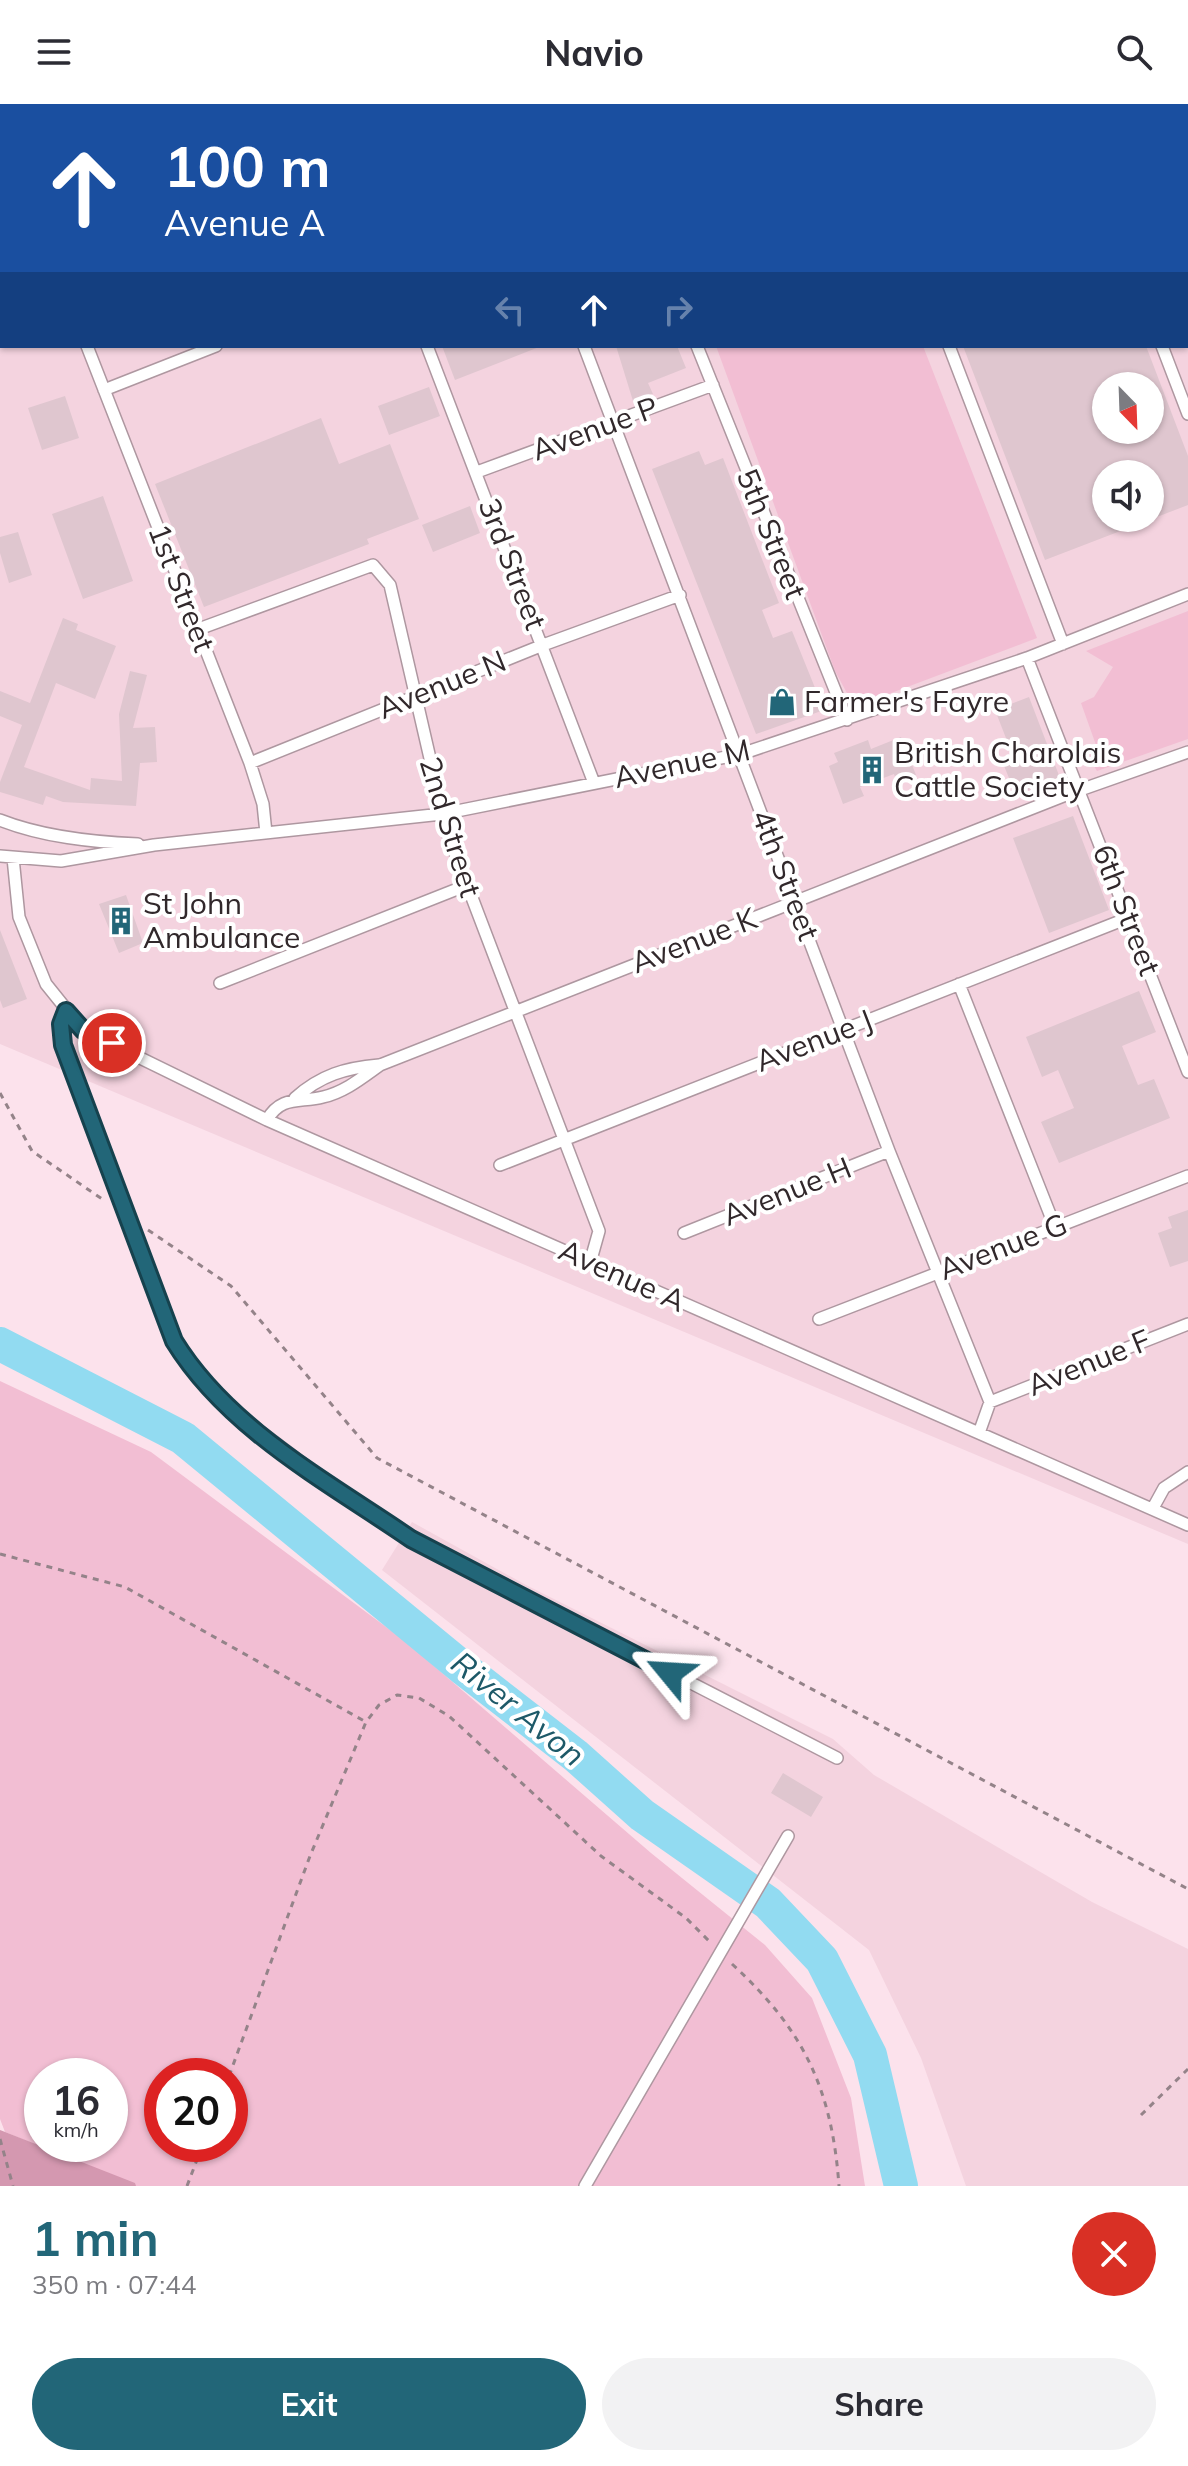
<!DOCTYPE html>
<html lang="en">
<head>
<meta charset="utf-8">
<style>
	:root { --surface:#fff; --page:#f2f2f3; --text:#2b2b33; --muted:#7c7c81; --accent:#226678 }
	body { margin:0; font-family:Mulish,sans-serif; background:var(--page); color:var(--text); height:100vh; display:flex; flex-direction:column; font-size:30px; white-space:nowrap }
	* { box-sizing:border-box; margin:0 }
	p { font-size:26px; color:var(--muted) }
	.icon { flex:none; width:44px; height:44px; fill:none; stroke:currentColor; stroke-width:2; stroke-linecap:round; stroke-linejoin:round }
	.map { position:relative; height:2082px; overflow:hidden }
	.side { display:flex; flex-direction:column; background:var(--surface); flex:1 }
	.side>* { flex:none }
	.hud { position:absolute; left:0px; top:0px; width:1188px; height:244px; box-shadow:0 2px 6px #0004; background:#1a4fa0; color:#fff; overflow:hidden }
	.needle { width:52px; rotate:157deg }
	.controls { position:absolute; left:1092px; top:268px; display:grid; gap:16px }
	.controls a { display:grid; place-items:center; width:72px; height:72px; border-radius:50%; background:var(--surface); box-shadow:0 2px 6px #0004; font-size:40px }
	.speed { position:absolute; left:24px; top:1954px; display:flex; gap:16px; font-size:40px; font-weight:700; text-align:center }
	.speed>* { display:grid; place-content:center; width:104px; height:104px; border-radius:50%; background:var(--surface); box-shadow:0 2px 6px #0004; line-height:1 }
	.speed small { font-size:20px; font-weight:400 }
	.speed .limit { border:12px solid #d22; background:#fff; color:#111 }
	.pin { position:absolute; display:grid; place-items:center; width:68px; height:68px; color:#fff; margin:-34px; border:4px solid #fff; border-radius:50%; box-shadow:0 2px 8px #0007 }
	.me { position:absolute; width:88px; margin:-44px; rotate:297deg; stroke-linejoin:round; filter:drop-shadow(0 0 6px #0008) }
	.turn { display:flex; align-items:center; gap:28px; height:168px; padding:0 32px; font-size:36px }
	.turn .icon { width:104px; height:104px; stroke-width:2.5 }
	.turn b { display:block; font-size:56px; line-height:68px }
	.lanes { display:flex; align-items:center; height:76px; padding:0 32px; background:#0003; justify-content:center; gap:40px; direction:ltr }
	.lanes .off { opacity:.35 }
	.round { display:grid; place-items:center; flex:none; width:84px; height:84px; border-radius:42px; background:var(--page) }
	.overview { display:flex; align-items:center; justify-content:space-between; height:136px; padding:0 32px }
	h1 { font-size:48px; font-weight:700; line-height:60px; color:var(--accent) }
	.button { display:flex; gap:16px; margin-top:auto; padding:16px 32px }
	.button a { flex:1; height:92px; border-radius:48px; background:var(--accent); color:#fff; font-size:32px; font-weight:700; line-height:92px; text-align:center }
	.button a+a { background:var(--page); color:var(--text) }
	header { display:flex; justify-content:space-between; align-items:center; height:104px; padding:0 32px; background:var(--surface); font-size:36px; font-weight:700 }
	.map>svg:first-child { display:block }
</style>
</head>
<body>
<header><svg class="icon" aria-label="menu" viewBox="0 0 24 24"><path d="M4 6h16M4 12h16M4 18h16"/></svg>Navio<svg class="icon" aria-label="search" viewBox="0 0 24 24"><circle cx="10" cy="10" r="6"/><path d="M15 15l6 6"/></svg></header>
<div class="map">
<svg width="1188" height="2082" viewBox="0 0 1188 2082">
	<rect width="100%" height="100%" fill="#fce2ec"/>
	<path fill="#f4d3df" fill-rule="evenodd" d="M 0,0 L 1188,0 L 1188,1440 L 0,940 ZM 2,2 L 1186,2 L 1186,242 L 2,242 ZM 1106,282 L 1150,282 L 1150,326 L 1106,326 ZM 1106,370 L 1150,370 L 1150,414 L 1106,414 Z
		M 412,1418 L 526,1481 L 833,1635 L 874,1671 L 1092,1798 L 1188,1845 L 1188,2082 L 966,2082 L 921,1954 L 869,1846 L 382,1466 Z"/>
	<path fill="#f2bed3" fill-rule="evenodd" d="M 716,242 L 923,242 L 1037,534 L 862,600 L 848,591 L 835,567 Z
		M 1188,507 L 1188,635 L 1097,667 L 1084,646 L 1096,641 L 1081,599 L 1094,593 L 1113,563 L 1086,547 Z
		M 0,1277 L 151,1348 L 405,1537 L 651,1749 L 765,1841 L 812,1894 L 851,1994 L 865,2082 L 136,2082 L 5,2028 L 0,2015 ZM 42,1972 L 110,1972 L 110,2040 L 42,2040 ZM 162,1972 L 230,1972 L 230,2040 L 162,2040 Z"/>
	<path fill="#d498b0" d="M 0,2026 L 135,2079 L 136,2082 L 0,2082 Z"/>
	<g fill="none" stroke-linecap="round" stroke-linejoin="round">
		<path stroke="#92dbf1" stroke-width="34" d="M 0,1240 L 183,1334 L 464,1565 L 576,1652 L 642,1711 L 768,1799 L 822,1856 L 870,1951 L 901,2082"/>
	</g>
	<path fill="#dfc6cf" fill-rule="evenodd" d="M 442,242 L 539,242 L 539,243 L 455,276 Z
		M 616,242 L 677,242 L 686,264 L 648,279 L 653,290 L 633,297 Z
		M 963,242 L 1146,242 L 1188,352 L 1188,401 L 1045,456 ZM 1106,282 L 1150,282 L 1150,326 L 1106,326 ZM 1106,370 L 1150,370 L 1150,414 L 1106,414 Z
		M 429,283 L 440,312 L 389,331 L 378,302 Z
		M 65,292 L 79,334 L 42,346 L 28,304 Z
		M 321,314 L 339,360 L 390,340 L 419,415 L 367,435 L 369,440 L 204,503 L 155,380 Z
		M 699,347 L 705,361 L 723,354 L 779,499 L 762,506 L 773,534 L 792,527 L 824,606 L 756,630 L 652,365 Z
		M 103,392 L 133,477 L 83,495 L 52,410 Z
		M 470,402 L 480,429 L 433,448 L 422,421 Z
		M 18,428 L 32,471 L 9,479 L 0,449 L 0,433 Z
		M 63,514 L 78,520 L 76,526 L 116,542 L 95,595 L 56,579 L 24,663 L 90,686 L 91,674 L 122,677 L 119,610 L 130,567 L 147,571 L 133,624 L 155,623 L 157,658 L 140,659 L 136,702 L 63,698 L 46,692 L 43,701 L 0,688 L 0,678 L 22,621 L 0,612 L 0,587 L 30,599 Z
		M 1029,593 L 1060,674 L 1016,691 L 1002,657 L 1013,652 L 995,606 Z
		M 901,633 L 916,671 L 897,679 L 894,670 L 860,683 L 864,692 L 843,700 L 829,662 L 838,658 L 834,649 L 868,636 L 871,645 Z
		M 1073,712 L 1109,806 L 1049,829 L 1013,734 Z
		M 126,791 L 143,839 L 119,849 L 99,800 Z
		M 0,826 L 27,895 L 3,904 L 0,896 Z
		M 1139,887 L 1156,928 L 1122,942 L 1138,981 L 1154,975 L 1170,1014 L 1059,1059 L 1041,1018 L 1074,1004 L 1058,966 L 1042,973 L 1026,933 Z
		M 1188,1106 L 1188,1157 L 1170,1163 L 1158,1129 L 1172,1124 L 1168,1113 Z
		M 783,1669 L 823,1693 L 811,1713 L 771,1689 Z"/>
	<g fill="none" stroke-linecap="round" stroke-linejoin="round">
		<defs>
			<path id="lane" d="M 455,0 L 456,2
				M 857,0 L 858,2
				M 1071,0 L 1071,2
				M 829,2 L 834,0
				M 0,15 L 2,21
				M 1186,29 L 1188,28
				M 0,148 L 2,147
				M 0,207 L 2,206
				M 87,242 L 250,659 L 263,700 L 266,729
				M 427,242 L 594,679
				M 584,242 L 889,1047 L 990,1298
				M 697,242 L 847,616
				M 949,242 L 1063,540
				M 1162,242 L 1188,310
				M 104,286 L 216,242
				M 477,368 L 713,281
				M 196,526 L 373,461 L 390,481 L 447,728 L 599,1127 L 590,1159
				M 1027,554 L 1188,968
				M 250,659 L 543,541 L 680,491
				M 0,716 C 43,733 92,738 138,740
				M 0,752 L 61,757 L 154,741 L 442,710 L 741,650 L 1027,554 L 1188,490
				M 13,754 L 19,813 L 46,880 L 83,926 L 267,1016 L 1188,1421
				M 220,879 L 465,782
				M 959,880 L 1055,1123
				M 66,907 L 61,920 L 63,941 L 174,1237 L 202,1278 L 241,1313 L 370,1410 L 411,1435 L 837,1654
				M 295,994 C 321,971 345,964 379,961
				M 267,1016 C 281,991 300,999 323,993 C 345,988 363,973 380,961 L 1066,691 L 1188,648
				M 500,1061 L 1128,814
				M 684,1129 L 889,1047
				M 819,1215 L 1188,1072
				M 990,1298 L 1188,1220
				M 979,1329 L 990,1298
				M 1153,1404 L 1164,1384 L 1188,1368
				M 585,2082 L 788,1732"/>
		</defs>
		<use href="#lane" stroke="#ae97a0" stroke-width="14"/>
		<path stroke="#948389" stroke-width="3" stroke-dasharray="6 6" stroke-linecap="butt" d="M 0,989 L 32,1047 L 105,1097
			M 148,1126 L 231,1182 L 377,1354 L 1188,1785
			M 0,1450 L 125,1483 L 366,1618
			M 732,1860 C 804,1926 832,1985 839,2082
			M 229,1972 L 310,1752 L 366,1618 L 379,1601 L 397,1591 L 419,1594 L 449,1612 L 601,1752 L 686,1814 L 710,1838
			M 1141,2011 L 1188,1965
			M 0,2035 L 13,2082
			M 187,2082 L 203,2040"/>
		<use href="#lane" stroke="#fff" stroke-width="11"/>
	</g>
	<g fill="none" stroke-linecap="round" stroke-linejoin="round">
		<defs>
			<path id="route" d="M 112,939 L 83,926 L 66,907 L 61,920 L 63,941 L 174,1237 C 228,1325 328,1378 411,1435 L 670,1569"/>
		</defs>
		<use href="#route" stroke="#16424e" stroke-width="20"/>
		<use href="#route" stroke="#226678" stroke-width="14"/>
	</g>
	<defs>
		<symbol id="shop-bare" viewBox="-9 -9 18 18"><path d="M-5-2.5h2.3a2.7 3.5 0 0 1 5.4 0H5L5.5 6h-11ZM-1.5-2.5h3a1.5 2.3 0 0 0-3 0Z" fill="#226678" stroke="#fff" stroke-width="2.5" paint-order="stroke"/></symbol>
		<symbol id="building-bare" viewBox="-9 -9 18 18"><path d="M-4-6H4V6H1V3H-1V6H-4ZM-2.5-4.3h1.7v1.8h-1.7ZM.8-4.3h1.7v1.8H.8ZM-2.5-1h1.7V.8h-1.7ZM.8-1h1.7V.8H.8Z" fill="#226678" stroke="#fff" stroke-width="2.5" paint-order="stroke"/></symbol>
	</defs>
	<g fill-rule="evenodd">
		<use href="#shop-bare" x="762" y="578" width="40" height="40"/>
		<use href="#building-bare" x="852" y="646" width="40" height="40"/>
		<use href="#building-bare" x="101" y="797" width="40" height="40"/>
	</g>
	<g text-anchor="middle" stroke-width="8" stroke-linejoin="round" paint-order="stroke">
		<g font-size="30" fill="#31282b" stroke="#fff">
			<text transform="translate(595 325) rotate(-20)" y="10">Avenue P</text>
			<text transform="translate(771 430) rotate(68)" y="10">5th Street</text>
			<text transform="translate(512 460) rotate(69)" y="10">3rd Street</text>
			<text transform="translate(181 484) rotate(69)" y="10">1st Street</text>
			<text transform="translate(442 581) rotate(-22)" y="10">Avenue N</text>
			<text transform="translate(682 660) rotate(-12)" y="10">Avenue M</text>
			<text transform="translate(450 723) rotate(73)" y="10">2nd Street</text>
			<text transform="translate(785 771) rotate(69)" y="10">4th Street</text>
			<text transform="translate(1126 806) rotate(69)" y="10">6th Street</text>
			<text transform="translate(694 837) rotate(-21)" y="10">Avenue K</text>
			<text transform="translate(814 937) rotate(-21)" y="10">Avenue J</text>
			<text transform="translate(787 1088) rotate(-22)" y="10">Avenue H</text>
			<text transform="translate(1003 1143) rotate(-21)" y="10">Avenue G</text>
			<text transform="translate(622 1172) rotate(24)" y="10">Avenue A</text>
			<text transform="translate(1089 1259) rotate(-22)" y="10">Avenue F</text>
		</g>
		<g font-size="30" fill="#31282b" stroke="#fff" text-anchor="start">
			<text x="804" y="608">Farmer's Fayre</text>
			<text x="894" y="659">British Charolais<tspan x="894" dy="34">Cattle Society</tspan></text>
			<text x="143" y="810">St John<tspan x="143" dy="34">Ambulance</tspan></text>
		</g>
		<g font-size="32" font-style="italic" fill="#1d5968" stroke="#fff">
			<text transform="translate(518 1605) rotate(39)" y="11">River Avon</text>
		</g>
	</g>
</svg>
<div class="controls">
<a><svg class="needle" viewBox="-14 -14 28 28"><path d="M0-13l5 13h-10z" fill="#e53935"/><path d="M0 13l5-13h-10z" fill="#7c7c81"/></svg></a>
<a><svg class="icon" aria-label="sound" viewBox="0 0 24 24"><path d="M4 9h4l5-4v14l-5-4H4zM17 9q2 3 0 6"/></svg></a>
</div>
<div class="speed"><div>16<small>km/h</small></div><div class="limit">20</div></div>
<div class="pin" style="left:112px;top:939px;background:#d93025"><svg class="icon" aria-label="arrive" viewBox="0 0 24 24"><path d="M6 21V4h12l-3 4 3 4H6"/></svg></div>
<svg class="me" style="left:670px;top:1569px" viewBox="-20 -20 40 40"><path d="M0-17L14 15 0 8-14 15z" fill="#226678" stroke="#fff" stroke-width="4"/></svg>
<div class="hud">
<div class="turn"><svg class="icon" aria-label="ahead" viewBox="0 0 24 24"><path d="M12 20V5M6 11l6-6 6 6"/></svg><div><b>100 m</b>Avenue A</div></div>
<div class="lanes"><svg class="icon off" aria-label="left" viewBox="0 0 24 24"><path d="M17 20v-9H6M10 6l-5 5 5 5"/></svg><svg class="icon" aria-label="ahead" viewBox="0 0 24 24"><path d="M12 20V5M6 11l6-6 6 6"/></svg><svg class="icon off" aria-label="right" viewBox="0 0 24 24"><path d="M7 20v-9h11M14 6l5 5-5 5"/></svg></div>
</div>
</div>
<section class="side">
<div class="overview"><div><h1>1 min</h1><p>350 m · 07:44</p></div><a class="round" style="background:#d93025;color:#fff"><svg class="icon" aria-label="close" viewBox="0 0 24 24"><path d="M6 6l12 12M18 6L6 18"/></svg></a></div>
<div class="button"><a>Exit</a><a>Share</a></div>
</section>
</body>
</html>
